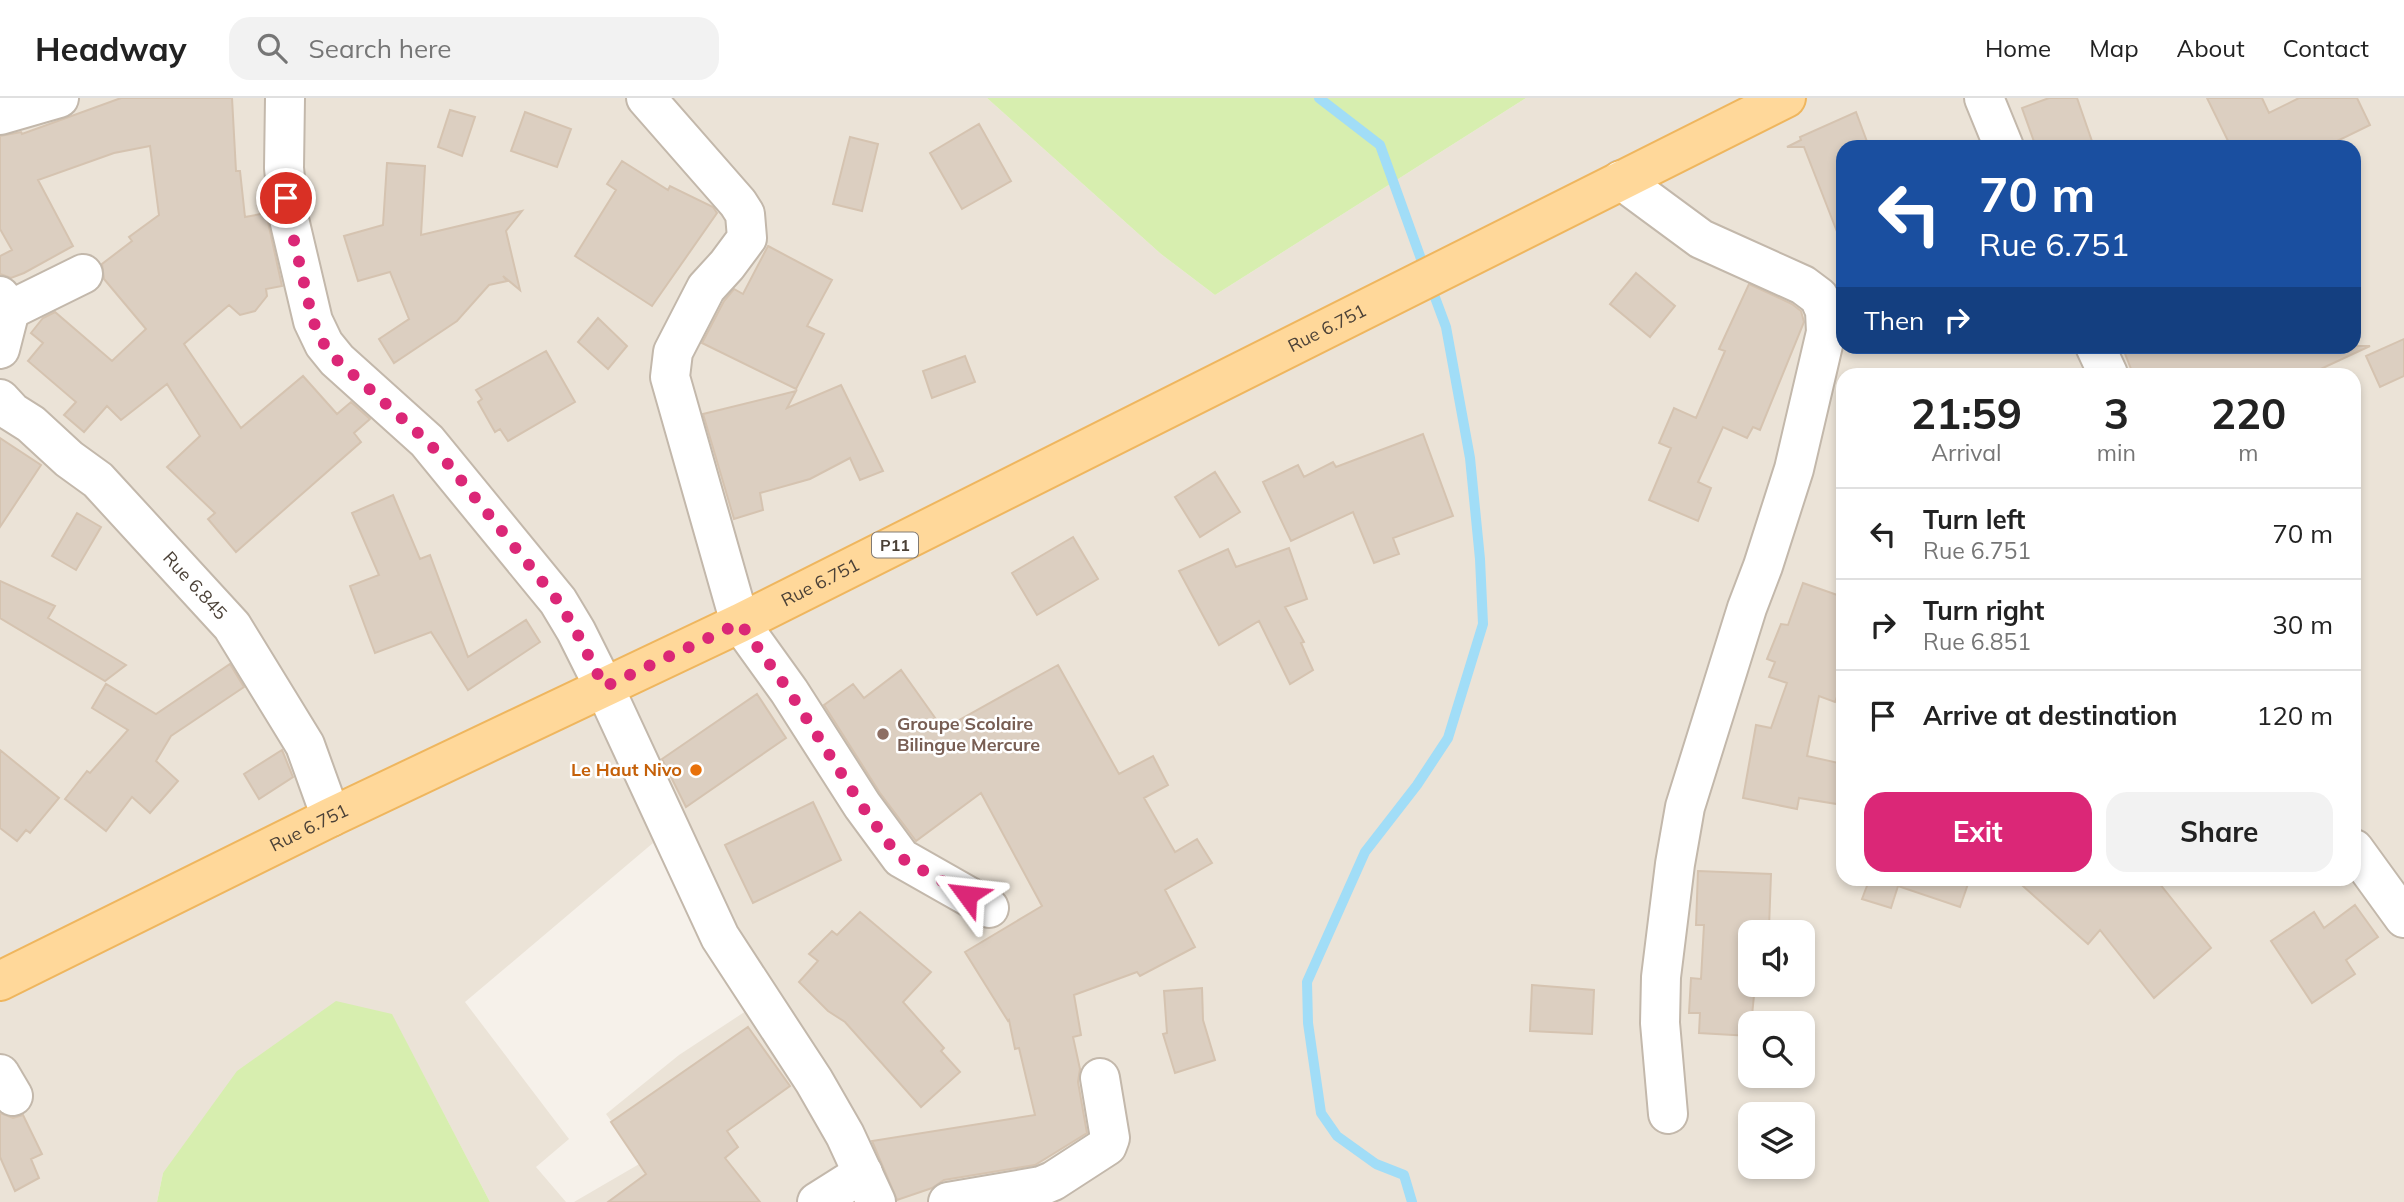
<!DOCTYPE html>
<html lang="en">
<head>
<meta charset="utf-8">
<style>
	:root { --surface:#fff; --page:#f2f2f2; --text:#222; --muted:#767676; --line:#e0e0e0; --accent:#db2777 }
	body { margin:0; font-family:Mulish,sans-serif; background:var(--page); color:var(--text); height:100vh; display:flex; flex-direction:column; font-size:26px; white-space:nowrap }
	* { box-sizing:border-box; margin:0 }
	p { font-size:23px; color:var(--muted) }
	.icon { flex:none; width:38px; height:38px; fill:none; stroke:currentColor; stroke-width:2; stroke-linecap:round; stroke-linejoin:round }
	.map { position:relative; flex:1; overflow:hidden }
	.drawer { position:absolute; left:1836px; top:270px; width:525px; height:518px; display:flex; flex-direction:column; background:var(--surface); border-radius:21px; box-shadow:0 4px 10px #0003 }
	.drawer>* { flex:none }
	.banner { position:absolute; left:1836px; top:42px; width:525px; height:214px; border-radius:21px; box-shadow:0 4px 10px #0003; background:#1a4fa0; color:#fff; overflow:hidden }
	.fabs { position:absolute; left:1738px; top:822px; display:grid; gap:14px }
	.fabs a { display:grid; place-items:center; width:77px; height:77px; border-radius:14px; background:var(--surface); box-shadow:0 4px 10px #0003; font-size:35px }
	.pin { position:absolute; display:grid; place-items:center; width:60px; height:60px; color:#fff; margin:-30px; border:4px solid #fff; border-radius:50%; box-shadow:0 2px 7px #0007 }
	.me { position:absolute; width:77px; margin:-38px; rotate:300deg; stroke-linejoin:round; filter:drop-shadow(0 0 5px #0008) }
	.turn { display:flex; align-items:center; gap:24px; height:147px; padding:0 28px; font-size:32px }
	.turn .icon { width:91px; height:91px; stroke-width:2.5 }
	.turn b { display:block; font-size:49px; line-height:60px }
	.then { display:flex; align-items:center; height:66px; padding:0 28px; background:#0003; gap:14px; font-size:26px }
	.eta { display:flex; justify-content:space-evenly; align-items:center; height:119px; text-align:center }
	.eta b { font-size:42px; font-weight:700; line-height:49px }
	.cta { display:flex; gap:14px; margin-top:auto; padding:14px 28px }
	.cta a { flex:1; height:80px; border-radius:21px; background:var(--accent); color:#fff; font-size:28px; font-weight:700; line-height:80px; text-align:center }
	.cta a+a { background:var(--page); color:var(--text) }
	ul { padding:0; list-style:none }
	li { display:flex; align-items:center; gap:21px; height:91px; padding:0 28px; border-top:2px solid var(--line) }
	li div { flex:1 }
	li b { display:block; font-size:26px }
	li em { font-style:normal }
	header { display:flex; align-items:center; gap:42px; box-sizing:border-box; height:98px; padding:0 35px; background:var(--surface); border-bottom:2px solid var(--line) }
	header strong { font-size:33px }
	nav { display:flex; gap:38px; margin-inline-start:auto; font-size:24px }
	.search { width:490px; height:63px; background:var(--page); display:flex; align-items:center; gap:18px; box-sizing:border-box; padding:0 24px; border-radius:21px; color:var(--muted); font-size:26px }
	.map>svg:first-child { display:block }
</style>
</head>
<body>
<header>
<strong>Headway</strong>
<div class="search"><svg class="icon" aria-label="search" viewBox="0 0 24 24"><circle cx="10" cy="10" r="6"/><path d="M15 15l6 6"/></svg>Search here</div>
<nav><a>Home</a><a>Map</a><a>About</a><a>Contact</a></nav>
</header>
<div class="map">
<svg width="2404" height="1104" viewBox="0 0 2404 1104">
	<rect width="100%" height="100%" fill="#f6f1ea"/>
	<path fill="#ebe3d7" fill-rule="evenodd" d="M 0,0 L 987,0 L 1161,156 L 1215,197 L 1526,0 L 2404,0 L 2404,1104 L 574,1104 L 641,1065 L 606,1016 L 679,957 L 746,913 L 693,822 L 653,745 L 465,904 L 569,1041 L 536,1069 L 566,1104 L 490,1104 L 392,917 L 163,1075 L 157,1104 L 0,1104 ZM 1843,49 L 2354,49 L 2354,248 L 1843,248 ZM 1843,276 L 2354,276 L 2354,780 L 1843,780 ZM 1750,835 L 1802,835 L 1802,887 L 1750,887 ZM 1750,926 L 1802,926 L 1802,978 L 1750,978 ZM 1750,1017 L 1802,1017 L 1802,1069 L 1750,1069 Z"/>
	<path fill="#d7eeaf" d="M 987,0 L 1526,0 L 1215,197 L 1161,156 Z
		M 336,903 L 392,916 L 490,1104 L 157,1104 L 163,1075 L 237,973 Z"/>
	<g fill="none" stroke-linecap="round" stroke-linejoin="round">
		<path stroke="#a1ddf7" stroke-width="10" d="M 1319,0 L 1380,47 L 1425,172
			M 1412,1104 L 1404,1077 L 1376,1066 L 1337,1038 L 1321,1015 L 1308,925 L 1307,884 L 1365,754 L 1417,687 L 1448,640 L 1483,526 L 1480,461 L 1470,360 L 1446,229 L 1430,186"/>
	</g>
	<path fill="#dccfc1" stroke="#d5c3b0" stroke-width="2" d="M 121,0 L 232,0 L 236,73 L 240,73 L 245,119 L 266,115 L 282,188 L 266,191 L 267,198 L 255,213 L 240,217 L 229,207 L 184,246 L 241,330 L 303,278 L 337,316 L 351,304 L 370,321 L 354,335 L 361,344 L 236,454 L 208,421 L 215,415 L 167,369 L 200,338 L 167,286 L 121,322 L 107,308 L 84,334 L 64,317 L 76,304 L 28,263 L 43,245 L 31,235 L 43,220 L 55,214 L 112,263 L 146,231 L 104,181 L 102,166 L 132,143 L 129,139 L 159,117 L 150,48 L 114,55 L 38,82 L 73,148 L 24,175 L 11,180 L 0,176 L 0,158 L 12,152 L 0,131 L 0,38 L 21,34 L 22,36 Z
		M 2049,0 L 2077,0 L 2094,49 L 2036,49 L 2022,10 Z
		M 2207,0 L 2262,0 L 2269,15 L 2299,0 L 2357,0 L 2370,27 L 2325,49 L 2231,49 Z
		M 450,12 L 475,19 L 462,58 L 438,49 Z
		M 525,14 L 571,31 L 557,69 L 511,53 Z
		M 1856,14 L 1869,49 L 1843,49 L 1841,144 L 1804,49 L 1787,49 L 1801,42 L 1800,39 Z
		M 979,26 L 1011,83 L 962,111 L 930,55 Z
		M 850,39 L 878,46 L 862,113 L 833,106 Z
		M 622,63 L 668,92 L 670,88 L 713,109 L 717,115 L 652,208 L 575,158 L 616,92 L 607,86 Z
		M 387,65 L 425,68 L 421,137 L 522,113 L 506,133 L 520,192 L 503,178 L 507,183 L 489,187 L 457,223 L 394,265 L 379,241 L 409,221 L 390,174 L 358,183 L 344,138 L 383,127 Z
		M 768,148 L 832,182 L 807,228 L 824,236 L 796,291 L 702,245 L 724,203 L 734,191 L 743,196 Z
		M 1636,175 L 1675,208 L 1650,239 L 1610,206 Z
		M 1749,186 L 1792,206 L 1801,213 L 1804,224 L 1760,332 L 1753,329 L 1747,340 L 1723,329 L 1698,384 L 1711,390 L 1698,423 L 1649,402 L 1671,350 L 1659,345 L 1674,310 L 1696,320 L 1725,253 L 1719,251 Z
		M 598,220 L 627,248 L 608,271 L 578,244 Z
		M 2404,241 L 2404,278 L 2380,289 L 2366,258 Z
		M 2122,248 L 2370,248 L 2310,276 L 2133,276 Z
		M 546,253 L 575,304 L 508,343 L 500,331 L 495,334 L 478,304 L 482,301 L 476,292 Z
		M 965,258 L 975,284 L 932,300 L 923,273 Z
		M 841,287 L 883,373 L 860,382 L 850,360 L 810,381 L 760,395 L 763,412 L 734,421 L 703,316 L 796,293 L 787,310 Z
		M 1423,336 L 1453,418 L 1393,440 L 1399,456 L 1374,465 L 1353,414 L 1291,443 L 1263,384 L 1298,367 L 1304,379 L 1333,364 L 1336,369 Z
		M 0,340 L 41,367 L 0,429 Z
		M 1215,374 L 1240,414 L 1200,439 L 1175,399 Z
		M 393,397 L 420,461 L 430,457 L 468,559 L 526,522 L 540,544 L 468,592 L 431,534 L 375,555 L 350,488 L 379,477 L 352,415 Z
		M 77,415 L 101,429 L 76,472 L 52,458 Z
		M 1073,439 L 1098,481 L 1037,517 L 1012,475 Z
		M 1289,450 L 1307,501 L 1285,509 L 1304,544 L 1301,545 L 1313,572 L 1290,586 L 1259,523 L 1219,547 L 1179,473 L 1228,451 L 1236,469 Z
		M 0,483 L 55,508 L 48,520 L 126,567 L 105,583 L 0,520 Z
		M 1803,485 L 1843,499 L 1843,583 L 1835,604 L 1819,598 L 1807,658 L 1843,666 L 1843,707 L 1799,700 L 1797,711 L 1743,700 L 1756,627 L 1771,630 L 1787,585 L 1769,579 L 1775,564 L 1767,561 L 1781,526 L 1788,527 Z
		M 230,566 L 244,589 L 171,638 L 156,663 L 178,683 L 150,715 L 132,699 L 106,733 L 65,701 L 87,673 L 90,675 L 128,632 L 92,610 L 106,586 L 156,616 Z
		M 1058,567 L 1119,676 L 1153,658 L 1168,687 L 1144,700 L 1175,754 L 1197,741 L 1212,765 L 1165,792 L 1195,849 L 1140,878 L 1137,874 L 1074,897 L 1081,937 L 1073,939 L 1080,971 L 1078,984 L 1087,1035 L 1035,1067 L 944,1082 L 932,1090 L 897,1102 L 872,1043 L 1035,1017 L 1019,950 L 1015,951 L 1009,922 L 1008,923 L 965,854 L 1042,808 L 981,695 L 916,743 L 880,695 L 824,607 L 853,586 L 864,600 L 901,572 L 943,631 Z
		M 757,596 L 786,640 L 686,709 L 662,661 Z
		M 0,652 L 59,700 L 30,735 L 26,732 L 17,743 L 0,730 Z
		M 282,652 L 293,679 L 259,701 L 244,676 Z
		M 813,704 L 841,762 L 753,805 L 725,747 Z
		M 1698,773 L 1771,776 L 1769,830 L 1750,829 L 1750,887 L 1755,887 L 1750,938 L 1699,935 L 1700,915 L 1689,915 L 1691,880 L 1701,881 L 1704,827 L 1696,827 Z
		M 1870,780 L 1970,780 L 1960,809 L 1898,788 L 1891,810 L 1862,801 Z
		M 2014,780 L 2155,780 L 2211,850 L 2154,900 L 2100,832 L 2088,846 Z
		M 2355,807 L 2378,839 L 2346,862 L 2355,876 L 2312,905 L 2271,843 L 2314,814 L 2324,830 Z
		M 860,814 L 931,874 L 903,904 L 944,950 L 941,953 L 960,974 L 921,1009 L 845,924 L 828,913 L 799,884 L 818,863 L 809,856 L 832,833 L 837,837 Z
		M 1532,887 L 1594,892 L 1592,936 L 1530,933 Z
		M 1202,890 L 1203,922 L 1215,962 L 1175,975 L 1163,936 L 1167,935 L 1164,893 Z
		M 748,929 L 790,988 L 727,1033 L 738,1049 L 725,1060 L 760,1104 L 608,1104 L 646,1076 L 611,1024 Z
		M 0,1015 L 13,1020 L 23,1017 L 42,1056 L 31,1061 L 39,1080 L 15,1093 L 0,1059 Z"/>
	<g fill="none" stroke-linecap="round" stroke-linejoin="round">
		<defs>
			<g id="minor">
				<path d="M 285,0 L 284,70 L 289,121 L 313,223 L 324,246 L 337,262 L 427,343 L 558,503 L 576,533 L 604,589 L 720,839 L 814,983 L 845,1037 L 876,1104"/>
				<path d="M 646,0 L 738,105 L 745,116 L 747,140 L 727,167 L 706,190 L 673,254 L 670,279 L 740,525 L 789,593 L 862,707 L 901,760 L 989,810"/>
				<path d="M 1984,0 L 2004,49"/>
				<path d="M 0,17 L 59,0"/>
				<path d="M 1621,82 L 1701,141 L 1803,187 L 1819,199 L 1825,213 L 1826,234 L 1794,371 L 1763,468 L 1747,510 L 1685,709 L 1675,766 L 1661,879 L 1660,925 L 1668,1016"/>
				<path d="M 0,198 L 10,212 L 0,251"/>
				<path d="M 10,212 L 83,176"/>
				<path d="M 2095,248 L 2108,276"/>
				<path id="s1" d="M 0,301 L 12,314 L 31,326 L 69,361 L 98,382 L 232,528 L 305,647 L 331,719"/>
				<path d="M 2354,751 L 2404,820"/>
				<path d="M 0,976 L 13,998"/>
				<path d="M 817,1104 L 863,1075"/>
				<path d="M 948,1104 L 1041,1088 L 1053,1083 L 1107,1048 L 1110,1040 L 1100,980"/>
			</g>
			<g id="major">
				<path id="s2" d="M 0,883 L 331,719 L 740,525 L 1786,0"/>
			</g>
		</defs>
		<use href="#minor" stroke="#c3b8ab" stroke-width="42"/>
		<use href="#major" stroke="#efb65e" stroke-width="42"/>
		<use href="#minor" stroke="#fff" stroke-width="38"/>
		<use href="#major" stroke="#ffd89a" stroke-width="38"/>
	</g>
	<g fill="none" stroke-linecap="round" stroke-linejoin="round">
		<path stroke="#db2777" stroke-width="12" stroke-dasharray="0 21.6" d="M 286,100 L 289,121 L 313,223 L 324,246 L 337,262 L 427,343 L 448,366 L 558,503 L 576,533 L 604,589 L 740,525 L 789,593 L 862,708 L 890,747 L 901,760 L 967,797"/>
	</g>
	<circle fill="#8d6e63" stroke="#fff" stroke-width="2.5" cx="883" cy="636" r="7"/>
	<circle fill="#e8710a" stroke="#fff" stroke-width="2.5" cx="696" cy="672" r="7"/>
	<g text-anchor="middle" stroke-width="5" stroke-linejoin="round" paint-order="stroke">
		<rect fill="#fff" stroke="#817a73" stroke-width="2" x="872" y="434.5" width="46" height="25" rx="5"/>
		<g font-size="16" font-weight="bold" fill="#4b4137">
			<text x="895" y="453">P11</text>
		</g>
		<g font-size="18" fill="#4b4137" stroke="#fff">
			<text dy="6" stroke="none"><textPath href="#s2" startOffset="1479">Rue 6.751</textPath></text>
			<text dy="6" stroke="none"><textPath href="#s2" startOffset="912">Rue 6.751</textPath></text>
			<text dy="6" stroke="none"><textPath href="#s1" startOffset="271">Rue 6.845</textPath></text>
			<text dy="6" stroke="none"><textPath href="#s2" startOffset="345">Rue 6.751</textPath></text>
		</g>
		<g font-size="18" font-weight="bold" fill="#785e54" stroke="#fff" text-anchor="start">
			<text x="897" y="632">Groupe Scolaire<tspan x="897" dy="21">Bilingue Mercure</tspan></text>
		</g>
		<g font-size="18" font-weight="bold" fill="#c56008" stroke="#fff" text-anchor="end">
			<text x="682" y="678">Le Haut Nivo</text>
		</g>
	</g>
</svg>
<div class="fabs">
<a><svg class="icon" aria-label="sound" viewBox="0 0 24 24"><path d="M4 9h4l5-4v14l-5-4H4zM17 9q2 3 0 6"/></svg></a>
<a><svg class="icon" aria-label="search" viewBox="0 0 24 24"><circle cx="10" cy="10" r="6"/><path d="M15 15l6 6"/></svg></a>
<a><svg class="icon" aria-label="layers" viewBox="0 0 24 24"><path d="M12 4l9 5-9 5-9-5zM3 14l9 5 9-5"/></svg></a>
</div>
<div class="pin" style="left:286px;top:100px;background:#d93025"><svg class="icon" aria-label="arrive" viewBox="0 0 24 24"><path d="M6 21V4h12l-3 4 3 4H6"/></svg></div>
<svg class="me" style="left:967px;top:797px" viewBox="-20 -20 40 40"><path d="M0-17L14 15 0 8-14 15z" fill="#db2777" stroke="#fff" stroke-width="4"/></svg>
<div class="banner">
<div class="turn"><svg class="icon" aria-label="left" viewBox="0 0 24 24"><path d="M17 20v-9H6M10 6l-5 5 5 5"/></svg><div><b>70 m</b>Rue 6.751</div></div>
<div class="then">Then<svg class="icon" aria-label="right" viewBox="0 0 24 24"><path d="M7 20v-9h11M14 6l5 5-5 5"/></svg></div>
</div>
<section class="drawer">
<div class="eta">
<div><b>21:59</b><p>Arrival</p></div>
<div><b>3</b><p>min</p></div>
<div><b>220</b><p>m</p></div>
</div>
<ul>
<li><svg class="icon" aria-label="left" viewBox="0 0 24 24"><path d="M17 20v-9H6M10 6l-5 5 5 5"/></svg><div><b>Turn left</b><p>Rue 6.751</p></div><em>70 m</em></li>
<li><svg class="icon" aria-label="right" viewBox="0 0 24 24"><path d="M7 20v-9h11M14 6l5 5-5 5"/></svg><div><b>Turn right</b><p>Rue 6.851</p></div><em>30 m</em></li>
<li><svg class="icon" aria-label="arrive" viewBox="0 0 24 24"><path d="M6 21V4h12l-3 4 3 4H6"/></svg><div><b>Arrive at destination</b></div><em>120 m</em></li>
</ul>
<div class="cta"><a>Exit</a><a>Share</a></div>
</section>
</div>
</body>
</html>
